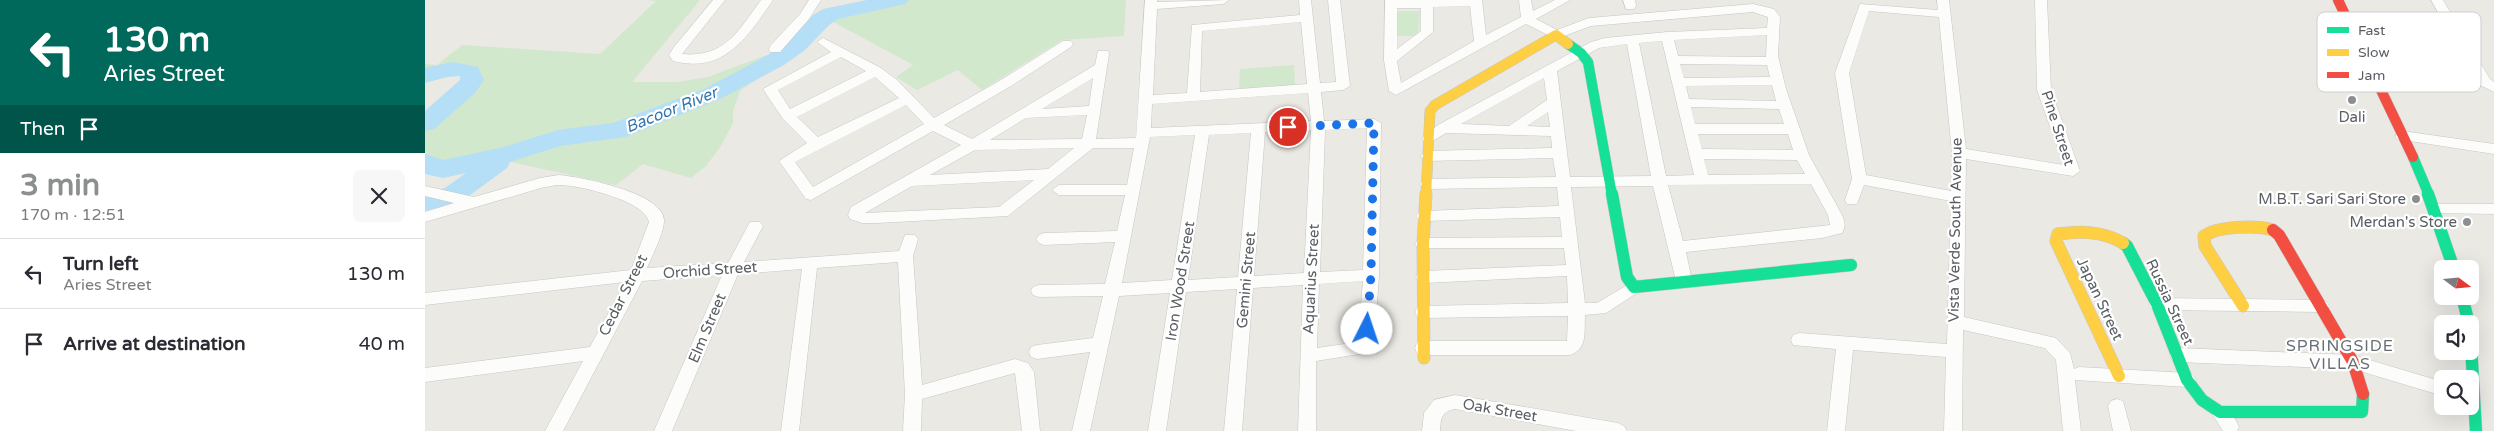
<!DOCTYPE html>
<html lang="en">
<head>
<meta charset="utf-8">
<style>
	:root { --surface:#fff; --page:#f7f7f7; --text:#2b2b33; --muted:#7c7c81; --line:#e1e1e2; --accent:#8c8f90 }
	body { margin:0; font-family:"Varela Round",sans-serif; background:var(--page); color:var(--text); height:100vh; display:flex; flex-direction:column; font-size:19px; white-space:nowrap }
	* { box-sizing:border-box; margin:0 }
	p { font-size:16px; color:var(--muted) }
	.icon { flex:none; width:28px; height:28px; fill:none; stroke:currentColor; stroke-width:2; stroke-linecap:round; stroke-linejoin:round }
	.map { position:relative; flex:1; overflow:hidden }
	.details { display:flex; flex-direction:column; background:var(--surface); width:425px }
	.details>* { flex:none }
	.hud { background:#00695c; color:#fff; overflow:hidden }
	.needle { width:32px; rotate:106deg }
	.tools { position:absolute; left:2009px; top:260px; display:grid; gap:10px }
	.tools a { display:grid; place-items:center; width:45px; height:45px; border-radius:8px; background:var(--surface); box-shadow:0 5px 20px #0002; font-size:25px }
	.pin { position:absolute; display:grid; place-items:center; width:42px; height:42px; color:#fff; margin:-21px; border:2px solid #fff; border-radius:50%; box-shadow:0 1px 5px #0007 }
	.me { position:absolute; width:55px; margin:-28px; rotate:4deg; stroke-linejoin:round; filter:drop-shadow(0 0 4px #0008) }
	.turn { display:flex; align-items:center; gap:18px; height:105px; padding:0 20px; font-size:22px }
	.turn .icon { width:65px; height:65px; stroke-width:2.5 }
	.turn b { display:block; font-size:35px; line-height:42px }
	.then { display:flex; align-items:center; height:48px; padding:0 20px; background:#0003; gap:10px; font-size:19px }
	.round { display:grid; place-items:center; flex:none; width:52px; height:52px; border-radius:8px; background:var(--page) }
	.head { display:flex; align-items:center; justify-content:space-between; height:85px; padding:0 20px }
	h1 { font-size:30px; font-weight:800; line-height:38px; color:var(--accent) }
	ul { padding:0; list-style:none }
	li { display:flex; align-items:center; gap:15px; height:70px; padding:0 20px; border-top:1px solid var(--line) }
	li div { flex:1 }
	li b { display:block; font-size:19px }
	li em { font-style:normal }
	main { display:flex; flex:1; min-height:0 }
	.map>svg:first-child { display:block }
</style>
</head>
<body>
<main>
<section class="details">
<div class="hud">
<div class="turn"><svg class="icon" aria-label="left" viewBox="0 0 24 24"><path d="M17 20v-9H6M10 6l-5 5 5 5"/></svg><div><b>130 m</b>Aries Street</div></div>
<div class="then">Then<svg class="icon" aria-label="arrive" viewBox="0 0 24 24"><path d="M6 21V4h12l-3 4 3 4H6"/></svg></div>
</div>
<div class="head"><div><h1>3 min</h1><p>170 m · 12:51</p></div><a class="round"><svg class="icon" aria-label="close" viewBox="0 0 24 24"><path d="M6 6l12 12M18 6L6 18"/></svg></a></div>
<ul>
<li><svg class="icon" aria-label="left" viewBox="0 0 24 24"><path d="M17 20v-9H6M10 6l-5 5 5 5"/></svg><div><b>Turn left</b><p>Aries Street</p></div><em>130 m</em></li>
<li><svg class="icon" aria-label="arrive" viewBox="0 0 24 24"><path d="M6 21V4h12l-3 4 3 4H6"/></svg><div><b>Arrive at destination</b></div><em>40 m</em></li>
</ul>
</section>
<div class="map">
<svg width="2069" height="431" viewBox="0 0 2069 431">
	<rect width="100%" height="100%" fill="#eae9e4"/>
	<path fill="#d1e8cc" d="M 221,0 L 275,0 L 207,82 L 253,82 L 283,77 L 358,49 L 390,17 L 414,7 L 450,0 L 701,0 L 699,36 L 637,40 L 557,90 L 533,70 L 492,90 L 471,77 L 488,65 L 403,19 L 363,57 L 315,91 L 308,111 L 308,123 L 296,146 L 281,166 L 266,178 L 218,164 L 191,185 L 77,160 L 34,168 L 0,169 L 0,117 C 13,107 40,93 41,75 C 27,70 14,76 0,80 L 0,64 L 12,65 L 37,45 L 175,54 L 231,1 Z
		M 972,11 L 995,11 L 993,36 L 970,36 Z
		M 869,65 L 870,85 L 814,90 L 815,69 Z"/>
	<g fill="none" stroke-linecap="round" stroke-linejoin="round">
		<path fill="#b5def7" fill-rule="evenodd" d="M 442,0 L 484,0 L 480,4 L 413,19 L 404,25 L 380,50 L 359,65 L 295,99 L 200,137 L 135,146 L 85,162 L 82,168 L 37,201 L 0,211 L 0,193 L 20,188 L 41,173 L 18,178 L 0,174 L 0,154 L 18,160 L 79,147 L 133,130 L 188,123 L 279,89 L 343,55 L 364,40 L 388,15 L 398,9 Z
			M 28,62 L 53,67 L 59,80 L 50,93 L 9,129 L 0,131 L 0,111 L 35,80 L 35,76 L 22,77 L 0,83 L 0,68 Z"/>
		<defs>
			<path id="street" d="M 288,0 L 300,0 L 257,54 C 300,58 313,31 336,0 L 348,0 C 322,37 300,74 248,61 L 244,55 L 249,47 Z
				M 384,0 L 396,0 L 384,19 L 355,52 L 345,52 L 344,49 L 345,46 L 375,14 Z
				M 720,0 L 732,0 L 732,2 L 804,0 L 798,4 L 732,9 L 728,95 L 762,93 L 767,25 L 875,15 L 874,0 L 886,0 L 895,83 L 911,82 L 903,0 L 915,0 L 925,86 L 918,90 L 896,92 L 899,121 L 949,119 L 956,123 L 954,275 L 949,347 L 947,352 L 891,361 L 891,431 L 873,431 L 878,285 L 828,288 L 817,431 L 799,431 L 812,289 L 761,292 L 741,431 L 723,431 L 745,293 L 694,296 L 665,431 L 647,431 L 665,352 L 612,359 L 606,357 L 604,352 L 606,347 L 612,345 L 668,338 L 678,296 L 614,297 L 608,295 L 606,291 L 608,287 L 614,285 L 680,284 L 690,242 L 619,245 L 614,243 L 611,239 L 614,235 L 619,233 L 692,231 L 700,195 L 634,195 L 627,190 L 634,185 L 702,185 L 709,148 L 668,148 L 583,216 L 452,223 L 437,223 L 425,219 L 423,215 L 426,207 L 536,145 L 508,131 L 386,200 L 381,199 L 354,161 L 382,143 L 358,119 L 338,89 L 406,52 L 392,42 L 398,38 L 456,68 L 472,80 L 509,118 L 576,80 L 638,41 L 646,41 L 648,44 L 646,47 L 586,86 L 519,125 L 547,139 L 670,65 L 673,51 L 683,51 L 684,54 L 671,139 L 711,138 ZM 876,22 L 882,84 L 775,92 L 777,31 ZM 416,57 L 441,71 L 365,109 L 353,90 ZM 450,77 L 474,98 L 393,137 L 372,117 ZM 668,78 L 664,106 L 617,109 ZM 883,93 L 886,121 L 726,128 L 727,104 ZM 481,105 L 499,124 L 388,187 L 370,162 ZM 662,115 L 657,139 L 565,140 L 601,118 ZM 942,128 L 938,270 L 895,272 L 900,130 ZM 886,130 L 879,273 L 829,276 L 840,132 ZM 826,133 L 813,277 L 763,280 L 784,135 ZM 770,135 L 747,280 L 697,283 L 725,137 ZM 649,148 L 623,169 L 505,175 L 550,150 ZM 609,180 L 574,207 L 440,213 L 487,186 ZM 938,281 L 933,342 L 892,348 L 894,284 Z
				M 960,0 L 1057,0 L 1061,35 L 1096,17 L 1094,0 L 1106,0 L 1108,11 L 1130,0 L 1145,0 L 1111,19 L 1132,30 L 1164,18 L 1328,4 L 1349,9 L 1355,17 L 1353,56 L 1361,89 L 1384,155 L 1417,215 C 1420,222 1421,226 1417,233 L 1397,238 L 1261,252 L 1267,281 L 1265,285 L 1253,285 L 1251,281 L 1228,186 L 1146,187 L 1160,303 L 1172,303 L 1209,281 L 1215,283 L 1217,287 L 1215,291 L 1181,313 L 1160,315 C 1159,332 1163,349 1145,355 L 998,355 L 992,353 L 990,348 L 992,343 L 998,341 L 1142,341 L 1143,316 L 998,318 L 992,316 L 990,312 L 992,308 L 998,306 L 1143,303 L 1142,276 L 999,283 L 993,281 L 991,277 L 993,273 L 999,271 L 1141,265 L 1139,248 L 993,248 L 990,244 L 993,240 L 998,238 L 1137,237 L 1135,217 L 999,221 L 994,220 L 991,216 L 994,212 L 999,211 L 1134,206 L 1132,187 L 1001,189 L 994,184 L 1001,179 L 1131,177 L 1128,158 L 1002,161 L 995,156 L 1002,151 L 1127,148 L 1126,136 L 1021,133 L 1004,143 L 999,141 L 997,138 L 1013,125 L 1166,42 L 1180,38 L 1242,32 L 1342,28 L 1343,17 L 1328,12 L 1166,26 L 1131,39 L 1101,24 L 971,95 L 964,91 L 959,60 ZM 1045,6 L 1049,41 L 976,83 L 972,61 L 1008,32 L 1008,7 ZM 972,8 L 996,8 L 996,31 L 972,49 ZM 1342,35 L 1341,57 L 1253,56 L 1249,40 ZM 1237,41 L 1269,175 L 1241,176 L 1214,43 ZM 1202,44 L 1226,176 L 1145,177 L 1132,71 L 1174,48 ZM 1255,64 L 1342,65 L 1345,77 L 1259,78 ZM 1119,78 L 1122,100 L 1084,126 L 1036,124 ZM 1347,85 L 1351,101 L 1264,99 L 1261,86 ZM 1266,107 L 1354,109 L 1359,124 L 1270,124 ZM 1123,112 L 1125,127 L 1102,126 ZM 1273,134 L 1363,134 L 1368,150 L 1277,149 ZM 1279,159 L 1372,160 L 1380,174 L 1283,175 ZM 1386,184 L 1403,215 L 1405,225 L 1258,241 L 1243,185 Z
				M 1198,0 L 1210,0 L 1211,6 L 1209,9 L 1201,9 Z
				M 1512,0 L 1524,0 L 1541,149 L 1639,165 L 1612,90 L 1610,0 L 1622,0 L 1626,90 L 1655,171 L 1648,176 L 1541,159 L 1539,317 L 1631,338 L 1645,353 L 1649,369 L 1654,367 L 1762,373 L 1768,375 L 1771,380 L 1768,385 L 1762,387 L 1650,380 L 1656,431 L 1638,431 L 1631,360 L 1620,348 L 1538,330 L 1537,431 L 1519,431 L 1521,357 L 1428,350 L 1420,431 L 1402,431 L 1411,349 L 1368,345 L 1366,340 L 1368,335 L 1374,333 L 1522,344 L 1526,201 L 1439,185 L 1432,204 L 1422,204 L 1420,200 L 1427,179 L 1410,73 L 1435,4 L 1513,10 ZM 1444,11 L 1514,17 L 1527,153 L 1526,191 L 1441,175 L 1424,73 Z
				M 2006,0 L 2018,0 L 2065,79 L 2069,82 L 2069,92 L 2055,85 Z
				M 1977,131 L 2069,144 L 2069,154 L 1972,139 L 1970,136 Z
				M 134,175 C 156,177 240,193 239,221 C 239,233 227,256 222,268 L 303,263 L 325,222 L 335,222 L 338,226 L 319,262 L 474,251 L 480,235 L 490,235 L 493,239 L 488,256 L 497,385 L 590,359 L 603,363 L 609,372 L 615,431 L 597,431 L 590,373 L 497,399 L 496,431 L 478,431 L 480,394 L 473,262 L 392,268 L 374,431 L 356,431 L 377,269 L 313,274 L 247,431 L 229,431 L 297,275 L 217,281 L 138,431 L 120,431 L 158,361 L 0,382 L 0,368 L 165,347 L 200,282 L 0,305 L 0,293 L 206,270 L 224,222 C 221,201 154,185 135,185 C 128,185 122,187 116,188 L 0,222 L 0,212 L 29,203 L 0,196 L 0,186 L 49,197 L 115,178 Z
				M 2009,204 L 2069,204 L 2069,214 L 2004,213 L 2002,209 L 2004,205 Z
				M 1732,298 L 1896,300 L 1902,302 L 1904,306 L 1902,310 L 1896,312 L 1732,310 L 1726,308 L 1724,304 L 1726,300 Z
				M 1753,348 L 1928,355 L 2018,382 L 2018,396 L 1928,369 L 1753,362 L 1747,360 L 1745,355 L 1747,350 Z
				M 1030,395 L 1193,423 L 1199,426 L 1202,431 L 1151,431 L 1030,409 C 1016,412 1016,418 1015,431 L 997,431 L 999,413 L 1009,400 Z
				M 1692,399 L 1698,401 L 1706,431 L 1688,431 L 1683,406 L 1686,401 Z
				M 1795,405 C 1804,408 1810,418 1814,427 L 1812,431 L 1798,431 L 1786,412 L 1789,407 Z"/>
			<path id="fast-far1" d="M 1143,44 L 1156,53 L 1163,62 L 1187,195
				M 1988,157 L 2004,195"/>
			<path id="fast" d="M 1187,194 L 1202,277 L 1209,287 L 1426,265
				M 2003,194 L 2029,269
				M 1698,243 L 1702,246 L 1732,304 L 1762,380 L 1777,400 L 1795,412 L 1937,412 L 1938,394
				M 2037,296 L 2044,324
				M 2045,327 L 2051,431"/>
			<path id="slow-far1" d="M 1001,195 L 1005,111 L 1010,105 L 1131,35 L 1143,44"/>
			<path id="slow" d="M 1818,306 L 1780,246 L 1779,236 C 1793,226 1831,225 1848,230
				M 999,358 L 998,244 L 1001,194
				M 1694,376 L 1631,241 L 1633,234 C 1656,231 1678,231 1698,243"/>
			<path id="jam-far1" d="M 1913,0 L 1988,157"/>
			<path id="jam" d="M 1848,230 L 1854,235 L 1928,362 L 1938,394"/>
		</defs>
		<use href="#street" stroke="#c6c6c5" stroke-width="1"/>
		<use href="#fast-far1" stroke="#c6c7c6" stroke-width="11"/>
		<use href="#fast" stroke="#c6c7c6" stroke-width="13"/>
		<use href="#slow-far1" stroke="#c6c7c6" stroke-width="11"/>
		<use href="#slow" stroke="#c6c7c6" stroke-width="13"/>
		<use href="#jam-far1" stroke="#c6c7c6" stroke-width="11"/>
		<use href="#jam" stroke="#c6c7c6" stroke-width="13"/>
		<use href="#street" fill="#fcfcfb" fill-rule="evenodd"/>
		<use href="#fast-far1" stroke="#16e098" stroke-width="10"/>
		<use href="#fast" stroke="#16e098" stroke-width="12"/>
		<use href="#slow-far1" stroke="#ffcf43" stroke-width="10"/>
		<use href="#slow" stroke="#ffcf43" stroke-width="12"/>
		<use href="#jam-far1" stroke="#f24e42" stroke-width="10"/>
		<use href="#jam" stroke="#f24e42" stroke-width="12"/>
	</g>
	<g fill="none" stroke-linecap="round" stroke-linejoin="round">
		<path stroke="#1a73e8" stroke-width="9" stroke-dasharray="0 16.2" d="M 863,127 L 949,123 L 946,275 L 942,329"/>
	</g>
	<g fill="#8c8f90" stroke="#fff" stroke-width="2">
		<circle cx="1927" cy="100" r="5"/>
		<circle cx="1991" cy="199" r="5"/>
		<circle cx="2042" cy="222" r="5"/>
	</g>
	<g text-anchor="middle" stroke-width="4.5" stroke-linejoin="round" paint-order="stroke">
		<g font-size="15" fill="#595e63" stroke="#fff" text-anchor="end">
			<text x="1927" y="122" text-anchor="middle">Dali</text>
			<text x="1981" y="204">M.B.T. Sari Sari Store</text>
			<text x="2032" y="227">Merdan's Store</text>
		</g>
		<g font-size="15" fill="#595e63" stroke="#fff">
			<text transform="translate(1633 128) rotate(72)" y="5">Pine Street</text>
			<text transform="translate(1530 230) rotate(-89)" y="5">Vista Verde South Avenue</text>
			<text transform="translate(285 270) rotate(-4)" y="5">Orchid Street</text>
			<text transform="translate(886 279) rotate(-87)" y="5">Aquarius Street</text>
			<text transform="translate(821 280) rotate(-85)" y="5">Gemini Street</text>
			<text transform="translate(755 281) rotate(-81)" y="5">Iron Wood Street</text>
			<text transform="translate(198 295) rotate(-63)" y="5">Cedar Street</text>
			<text transform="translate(1675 299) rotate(65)" y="5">Japan Street</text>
			<text transform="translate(1745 302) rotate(65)" y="5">Russia Street</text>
			<text transform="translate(282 328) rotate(-67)" y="5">Elm Street</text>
			<text transform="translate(1075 410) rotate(10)" y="5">Oak Street</text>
		</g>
		<g font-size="16" font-style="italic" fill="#3077b2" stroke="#fff">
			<text transform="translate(246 109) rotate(-22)" y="6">Bacoor River</text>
		</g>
		<g font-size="16" letter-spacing="1" fill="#697075" stroke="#fff">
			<text x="1915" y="351">SPRINGSIDE<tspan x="1915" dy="18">VILLAS</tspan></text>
		</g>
	</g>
	<rect x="1892" y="12" width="164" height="80" rx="8" fill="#fff" stroke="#cdcfd0" stroke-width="1"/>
	<rect x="1902" y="27" width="22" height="6" fill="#16e098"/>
	<rect x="1902" y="49" width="22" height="7" fill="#ffcf43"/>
	<rect x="1902" y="72" width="22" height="6" fill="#f24e42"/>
	<g font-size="14" fill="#595e63">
		<text x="1933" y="35">Fast</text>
		<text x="1933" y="57">Slow</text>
		<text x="1933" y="80">Jam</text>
	</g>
</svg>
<div class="tools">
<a><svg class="needle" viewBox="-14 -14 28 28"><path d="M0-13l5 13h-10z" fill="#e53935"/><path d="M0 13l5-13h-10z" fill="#7c7c81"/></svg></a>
<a><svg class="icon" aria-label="sound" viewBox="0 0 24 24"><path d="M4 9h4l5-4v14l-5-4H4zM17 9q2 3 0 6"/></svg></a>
<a><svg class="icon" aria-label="search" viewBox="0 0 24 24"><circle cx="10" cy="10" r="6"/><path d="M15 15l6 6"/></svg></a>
</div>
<div class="pin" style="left:863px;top:127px;background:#d93025"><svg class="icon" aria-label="arrive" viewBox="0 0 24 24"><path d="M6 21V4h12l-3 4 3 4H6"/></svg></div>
<svg class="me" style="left:942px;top:329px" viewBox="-20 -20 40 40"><circle r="19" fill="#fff"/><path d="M0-13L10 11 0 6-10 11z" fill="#1a73e8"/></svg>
</div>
</main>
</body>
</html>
